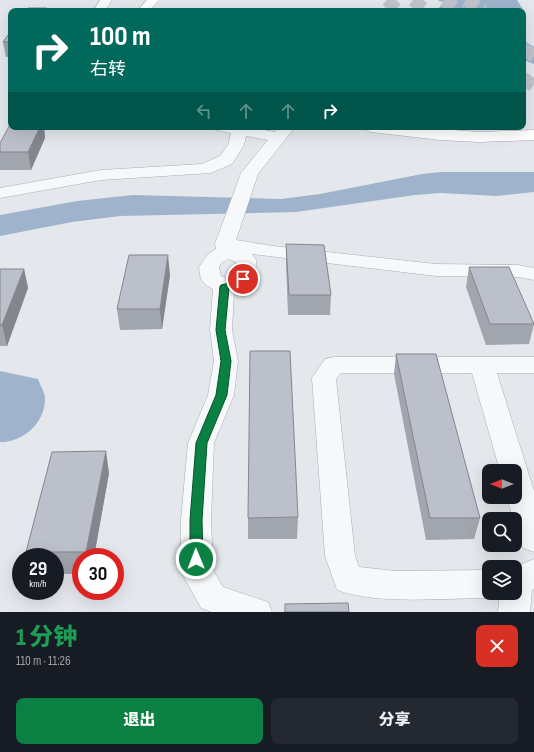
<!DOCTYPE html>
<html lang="zh">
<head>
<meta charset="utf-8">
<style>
	:root { --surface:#171b24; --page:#242831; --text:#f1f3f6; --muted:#9ea1a6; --accent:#0b8043 }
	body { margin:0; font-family:"Sofia Sans Condensed","Noto Sans SC",sans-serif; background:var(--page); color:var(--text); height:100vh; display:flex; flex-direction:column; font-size:15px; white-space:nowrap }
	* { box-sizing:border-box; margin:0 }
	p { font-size:13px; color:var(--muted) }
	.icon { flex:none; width:22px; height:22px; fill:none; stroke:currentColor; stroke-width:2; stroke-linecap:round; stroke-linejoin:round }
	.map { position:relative; height:612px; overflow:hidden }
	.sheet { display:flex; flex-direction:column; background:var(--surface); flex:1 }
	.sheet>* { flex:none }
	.guide { position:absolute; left:8px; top:8px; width:518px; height:122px; border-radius:8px; box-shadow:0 4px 16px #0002; background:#00695c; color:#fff; overflow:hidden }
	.needle { width:26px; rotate:270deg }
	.controls { position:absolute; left:482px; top:464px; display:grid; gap:8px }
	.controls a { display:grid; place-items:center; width:40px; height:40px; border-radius:8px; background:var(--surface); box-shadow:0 4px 16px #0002; font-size:20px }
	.speed { position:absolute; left:12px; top:548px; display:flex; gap:8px; font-size:20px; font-weight:700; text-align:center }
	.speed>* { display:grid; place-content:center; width:52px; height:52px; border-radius:50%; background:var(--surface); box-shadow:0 4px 16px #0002; line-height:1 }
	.speed small { font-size:10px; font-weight:400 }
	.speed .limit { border:6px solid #d22; background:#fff; color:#111 }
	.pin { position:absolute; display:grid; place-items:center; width:34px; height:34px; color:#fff; margin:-17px; border:2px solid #fff; border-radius:50%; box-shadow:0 1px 4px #0007 }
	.me { position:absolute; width:44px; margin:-22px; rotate:359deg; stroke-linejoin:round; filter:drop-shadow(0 0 3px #0008) }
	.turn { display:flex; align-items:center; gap:14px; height:84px; padding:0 16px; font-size:18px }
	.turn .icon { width:52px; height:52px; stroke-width:2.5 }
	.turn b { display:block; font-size:28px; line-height:34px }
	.lanes { display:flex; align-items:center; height:38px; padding:0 16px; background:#0003; justify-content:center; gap:20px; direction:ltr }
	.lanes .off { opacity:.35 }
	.round { display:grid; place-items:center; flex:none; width:42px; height:42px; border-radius:8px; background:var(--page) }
	.overview { display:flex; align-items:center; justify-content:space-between; height:68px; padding:0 16px }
	h1 { font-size:24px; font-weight:800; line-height:30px; color:#1e9e55 }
	.button { display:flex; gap:8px; margin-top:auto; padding:8px 16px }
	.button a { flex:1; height:46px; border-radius:8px; background:var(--accent); color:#fff; font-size:16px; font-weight:800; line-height:46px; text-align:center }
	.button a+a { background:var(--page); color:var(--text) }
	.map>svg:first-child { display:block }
</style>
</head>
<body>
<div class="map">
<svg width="534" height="612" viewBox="0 0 534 612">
	<rect width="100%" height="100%" fill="#e4e7ec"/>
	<path fill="#9fb4cc" d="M 439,0 L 517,0 L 526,14 L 526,18 L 523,22 L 523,11 L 442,11 L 438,9 L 444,2 L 438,1 Z
		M 523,40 L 534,47 L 534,64 L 523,60 Z
		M 441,172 L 534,172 L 534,192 L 497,196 L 441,193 L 415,195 L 296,212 L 120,216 L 72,222 L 0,236 L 0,215 L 77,201 L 133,195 L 281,199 L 320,194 L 422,174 Z
		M 0,371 L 38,379 C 40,385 44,391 45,397 C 46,422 24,442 0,442 Z"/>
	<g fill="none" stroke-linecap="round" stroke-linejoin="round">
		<path stroke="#bfc3cb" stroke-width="13" stroke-dasharray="13 6" stroke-linecap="butt" d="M 387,0 L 398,11
			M 413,0 L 427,11
			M 444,0 L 461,11
			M 466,0 L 484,11
			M 523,49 L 534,56
			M 523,78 L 534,86"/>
		<defs>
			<path id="street" d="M 100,0 L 112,0 L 105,11 L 93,11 Z
				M 214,127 L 249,127 L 275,132 L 279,127 L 295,127 L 258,174 L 236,240 L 273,246 L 436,264 L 518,265 L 534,268 L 534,280 L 518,277 L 436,276 L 252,254 L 256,260 C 256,278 253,287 234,292 L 232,330 L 238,361 L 234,395 L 214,443 L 211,520 L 213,570 L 223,587 L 268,602 L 272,612 L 211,612 L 201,608 L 181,572 L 181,520 L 188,443 L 208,395 L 214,361 L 210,330 L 213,289 C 202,284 200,279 199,267 L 208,254 L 216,249 L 215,244 L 241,173 L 268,140 L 246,136 L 244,145 L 232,164 L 211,173 L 101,180 L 0,198 L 0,188 L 101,170 L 202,164 L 220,156 L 228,145 L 231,133 L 216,130 ZM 229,259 L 236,262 L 234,275 L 230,279 L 221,276 L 219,267 L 222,262 Z
				M 334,357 L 534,357 L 534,373 L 497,373 L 534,491 L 534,552 L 523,548 L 519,539 L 515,519 L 513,519 L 507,497 L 515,497 L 515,471 L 500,471 L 472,373 L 341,373 L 336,379 L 355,556 L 359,567 L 396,571 L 489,570 L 489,593 L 515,593 L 515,567 L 534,559 L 534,589 L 532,590 L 530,612 L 498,612 L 500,594 L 489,598 C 444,598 378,605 337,590 L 325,556 L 312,378 L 325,359 Z"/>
			<path id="secondary" d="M 147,0 L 159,0 L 149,11 L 137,11 Z
				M 363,127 L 412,127 L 479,132 L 534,130 L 534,140 L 479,142 L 440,140 L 371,132 L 365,130 Z"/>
		</defs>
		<use href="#street" stroke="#a9aeb7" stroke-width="1"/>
		<use href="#secondary" stroke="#a9aeb7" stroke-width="1"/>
		<use href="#street" fill="#f7f8fa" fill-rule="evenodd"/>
		<use href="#secondary" fill="#fff" fill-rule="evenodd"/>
	</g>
	<path fill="#a1a5ae" d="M 11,31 L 11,57 L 6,57 L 3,42 Z
		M 11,127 L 44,127 L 45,138 L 31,170 L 0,170 L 0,143 Z
		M 286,244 L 331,295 L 330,315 L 288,315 L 286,263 Z
		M 469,267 L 534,324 L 529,344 L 486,345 L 466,287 Z
		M 0,269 L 24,269 L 28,288 L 7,346 L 0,346 Z
		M 170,275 L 162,329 L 120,330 L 117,309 Z
		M 396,354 L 480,518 L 474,539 L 426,540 L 394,374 Z
		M 109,473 L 94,557 L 81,557 L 81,574 L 55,574 L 55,557 L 28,557 L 26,552 Z
		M 298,517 L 297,539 L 248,539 L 248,518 Z"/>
	<path fill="#83868d" d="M 40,127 L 44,127 L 45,138 L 31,170 L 28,152 Z
		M 168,255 L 170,275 L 162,329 L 160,309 Z
		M 24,269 L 28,288 L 7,346 L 2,325 Z
		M 106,451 L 109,473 L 94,557 L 87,557 L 86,552 Z"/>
	<path fill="#bbc0ca" stroke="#83868d" d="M 28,8 L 47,8 L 45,11 L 25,11 Z
		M 11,31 L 11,42 L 3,42 Z
		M 11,123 L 11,127 L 40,127 L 28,152 L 0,152 L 0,143 Z
		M 286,244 L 324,245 L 331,295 L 289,295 Z
		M 129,255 L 168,255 L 160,309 L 117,309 Z
		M 469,267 L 509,267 L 534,324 L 490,324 Z
		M 0,269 L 24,269 L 2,325 L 0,325 Z
		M 250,351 L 290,351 L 298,517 L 248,518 Z
		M 396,354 L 436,354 L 480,518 L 430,518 Z
		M 106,451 L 86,552 L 26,552 L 52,452 Z
		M 348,603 L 349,612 L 285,612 L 285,604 Z"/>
	<path fill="#0b8043" stroke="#07532c" d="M 243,276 L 247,279 C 242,285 237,287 229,288 L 225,330 L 231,361 L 227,395 L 207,443 L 202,520 L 203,559 L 201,563 L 196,564 L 192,563 L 190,559 L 190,520 L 196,443 L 216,395 L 221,361 L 216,330 L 220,286 L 221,285 L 233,282 Z"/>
</svg>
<div class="controls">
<a><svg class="needle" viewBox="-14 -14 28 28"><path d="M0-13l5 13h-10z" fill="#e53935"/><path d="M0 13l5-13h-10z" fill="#9ea1a6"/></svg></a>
<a><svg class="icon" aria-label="search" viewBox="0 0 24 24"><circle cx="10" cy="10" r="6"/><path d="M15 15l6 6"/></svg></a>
<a><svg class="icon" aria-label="layers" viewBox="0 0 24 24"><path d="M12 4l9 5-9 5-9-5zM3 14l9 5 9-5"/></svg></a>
</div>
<div class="speed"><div>29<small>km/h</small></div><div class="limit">30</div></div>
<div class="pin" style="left:243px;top:279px;background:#d93025"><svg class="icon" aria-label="arrive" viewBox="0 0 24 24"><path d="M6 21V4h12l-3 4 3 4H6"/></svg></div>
<svg class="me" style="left:196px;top:559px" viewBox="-20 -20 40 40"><circle r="17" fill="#0b8043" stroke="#fff" stroke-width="3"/><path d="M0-11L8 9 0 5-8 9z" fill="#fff"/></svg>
<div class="guide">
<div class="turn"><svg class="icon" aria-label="right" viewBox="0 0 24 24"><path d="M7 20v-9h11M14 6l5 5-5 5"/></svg><div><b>100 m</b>右转</div></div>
<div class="lanes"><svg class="icon off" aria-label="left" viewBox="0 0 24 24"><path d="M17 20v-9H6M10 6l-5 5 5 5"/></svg><svg class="icon off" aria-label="ahead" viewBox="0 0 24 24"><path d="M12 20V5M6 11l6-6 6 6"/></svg><svg class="icon off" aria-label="ahead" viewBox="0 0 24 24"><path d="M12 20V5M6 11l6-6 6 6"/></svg><svg class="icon" aria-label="right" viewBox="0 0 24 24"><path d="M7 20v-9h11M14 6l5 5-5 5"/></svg></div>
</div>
</div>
<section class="sheet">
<div class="overview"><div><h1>1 分钟</h1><p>110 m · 11:26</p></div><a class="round" style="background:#d93025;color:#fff"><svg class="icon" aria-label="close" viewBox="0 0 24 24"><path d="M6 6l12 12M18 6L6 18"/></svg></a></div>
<div class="button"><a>退出</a><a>分享</a></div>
</section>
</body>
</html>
